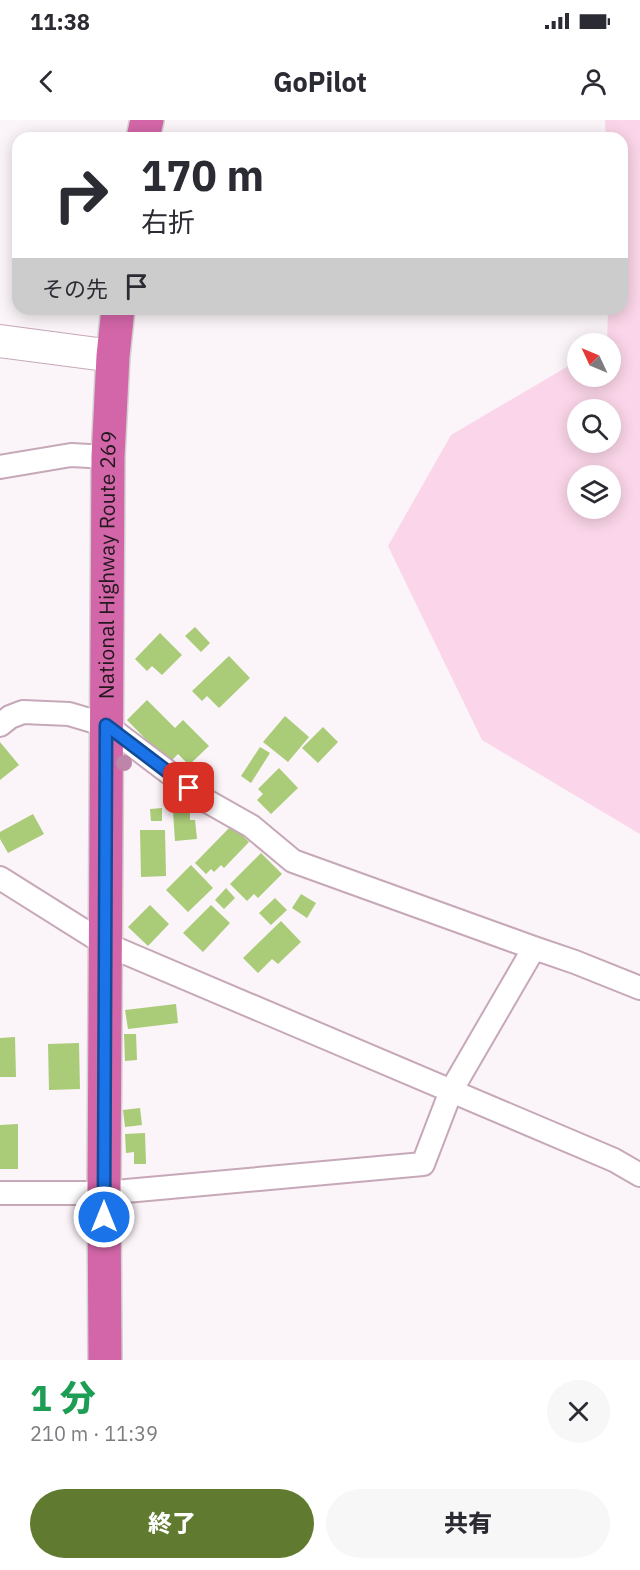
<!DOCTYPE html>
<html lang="ja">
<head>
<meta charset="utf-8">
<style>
	:root { --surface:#fff; --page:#f7f7f7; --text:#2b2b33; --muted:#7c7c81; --accent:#607b2f }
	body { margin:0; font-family:"IBM Plex Sans","Noto Sans JP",sans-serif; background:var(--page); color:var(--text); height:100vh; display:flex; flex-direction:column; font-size:22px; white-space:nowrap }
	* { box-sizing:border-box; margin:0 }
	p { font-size:20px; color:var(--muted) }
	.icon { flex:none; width:33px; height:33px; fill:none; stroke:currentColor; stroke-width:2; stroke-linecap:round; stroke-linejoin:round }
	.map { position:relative; height:1240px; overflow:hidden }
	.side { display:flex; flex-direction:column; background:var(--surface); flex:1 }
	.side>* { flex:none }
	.banner { position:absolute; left:12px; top:12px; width:616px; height:183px; border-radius:18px; box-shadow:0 3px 15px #0003; background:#fff; color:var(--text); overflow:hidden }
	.needle { width:39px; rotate:314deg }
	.tools { position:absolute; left:567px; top:213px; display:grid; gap:12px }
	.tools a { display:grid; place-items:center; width:54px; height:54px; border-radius:50%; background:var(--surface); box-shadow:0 3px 15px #0003; font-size:30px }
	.pin { position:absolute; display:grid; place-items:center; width:51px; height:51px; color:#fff; margin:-26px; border-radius:12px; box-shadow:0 3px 9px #0006 }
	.me { position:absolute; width:66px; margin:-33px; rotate:0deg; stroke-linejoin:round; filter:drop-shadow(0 0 4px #0008) }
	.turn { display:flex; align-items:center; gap:21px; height:126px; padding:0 30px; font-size:27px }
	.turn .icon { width:78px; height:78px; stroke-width:2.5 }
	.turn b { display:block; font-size:42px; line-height:51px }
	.then { display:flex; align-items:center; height:57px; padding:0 30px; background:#0003; gap:12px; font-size:22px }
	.round { display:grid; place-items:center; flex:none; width:63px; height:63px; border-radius:32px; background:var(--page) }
	.head { display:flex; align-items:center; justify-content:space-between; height:102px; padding:0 30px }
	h1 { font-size:36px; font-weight:800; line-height:45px; color:#1e9e55 }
	.action { display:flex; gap:12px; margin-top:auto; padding:12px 30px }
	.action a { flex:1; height:69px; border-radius:36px; background:var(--accent); color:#fff; font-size:24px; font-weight:800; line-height:69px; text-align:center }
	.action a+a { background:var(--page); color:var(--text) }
	.status { display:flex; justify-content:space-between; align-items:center; height:42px; padding:0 30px; background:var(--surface); direction:ltr }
	.status svg { height:16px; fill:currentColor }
	header { display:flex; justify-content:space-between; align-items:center; height:78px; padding:0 30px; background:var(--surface); font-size:27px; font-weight:800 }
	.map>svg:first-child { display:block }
</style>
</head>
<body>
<div class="status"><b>11:38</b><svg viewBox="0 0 49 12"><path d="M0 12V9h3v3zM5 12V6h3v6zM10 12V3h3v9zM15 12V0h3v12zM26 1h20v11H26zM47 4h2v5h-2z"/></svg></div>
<header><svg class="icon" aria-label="back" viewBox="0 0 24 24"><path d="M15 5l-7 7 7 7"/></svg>GoPilot<svg class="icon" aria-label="person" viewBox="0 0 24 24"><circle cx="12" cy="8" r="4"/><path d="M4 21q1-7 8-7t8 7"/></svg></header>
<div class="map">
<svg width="640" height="1240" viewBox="0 0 640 1240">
	<rect width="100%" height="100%" fill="#fbf4f8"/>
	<path fill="#fbd5e9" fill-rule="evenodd" d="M 605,0 L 640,0 L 640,714 L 482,620 L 388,426 L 451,315 L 577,241 L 578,256 L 610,256 L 610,224 L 607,223 L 608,189 L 622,189 L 622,18 L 606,18 ZM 578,290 L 610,290 L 610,322 L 578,322 ZM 578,356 L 610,356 L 610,388 L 578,388 Z"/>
	<path fill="#aacb78" d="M 195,507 L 210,523 L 201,532 L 185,516 Z
		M 160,513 L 182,535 L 162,555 L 152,546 L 147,551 L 135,539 Z
		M 229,536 L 250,558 L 219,588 L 207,576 L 202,581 L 192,571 Z
		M 147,580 L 175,608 L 183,600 L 209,626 L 189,645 L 178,634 L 169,643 L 127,600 Z
		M 285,596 L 309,617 L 288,642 L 263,622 Z
		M 323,607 L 338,622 L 318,643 L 302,628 Z
		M 0,622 L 19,645 L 0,660 Z
		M 260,627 L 270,633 L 251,663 L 241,656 Z
		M 279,648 L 298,668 L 271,694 L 257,680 L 263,674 L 258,669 Z
		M 162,688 L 162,701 L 151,701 L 150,689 Z
		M 190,690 L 190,700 L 195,700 L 197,719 L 175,721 L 173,692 Z
		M 33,694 L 44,714 L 8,733 L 0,719 L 0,712 Z
		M 232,705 L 249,722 L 224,748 L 221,745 L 214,752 L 211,749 L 206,754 L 195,743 Z
		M 140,710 L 165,710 L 166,756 L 141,757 Z
		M 261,733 L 282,754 L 258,778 L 254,774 L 247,781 L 230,764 Z
		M 191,745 L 213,768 L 188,792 L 166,770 Z
		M 226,768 L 235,778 L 224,789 L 215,780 Z
		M 301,774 L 316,783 L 307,798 L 292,788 Z
		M 275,778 L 287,790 L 271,805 L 259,793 Z
		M 150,785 L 169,804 L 148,826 L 128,807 Z
		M 211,785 L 230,803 L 203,832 L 183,813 Z
		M 281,801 L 301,822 L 278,844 L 272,839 L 258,853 L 243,838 Z
		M 176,884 L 178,903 L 128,909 L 125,890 Z
		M 124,914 L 136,914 L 137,940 L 125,941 Z
		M 15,917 L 16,957 L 0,957 L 0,918 Z
		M 79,923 L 80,969 L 49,970 L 48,924 Z
		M 140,988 L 142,1005 L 125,1007 L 123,990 Z
		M 18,1004 L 18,1049 L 0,1049 L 0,1005 Z
		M 145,1013 L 146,1044 L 134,1044 L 134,1032 L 126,1033 L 125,1014 Z"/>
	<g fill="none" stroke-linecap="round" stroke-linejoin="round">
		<defs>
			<path id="street" d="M 0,347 L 71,335 L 108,337
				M 0,605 L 10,597 L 23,592 L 69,594 L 106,605 L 205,680 L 251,706 L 293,741 L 534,828 L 575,842 L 640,868
				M 0,758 L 105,824 L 614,1040 L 640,1055
				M 0,1073 L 104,1073 L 423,1044 L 451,971 L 534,828"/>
			<path id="secondary" d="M 0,221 L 113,236"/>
			<g id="highway">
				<path d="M 143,18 L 147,0"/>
				<path id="s1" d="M 105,1240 L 104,1073 L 108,337 L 113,236 L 118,189"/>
			</g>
		</defs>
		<use href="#street" stroke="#c6a8b8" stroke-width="26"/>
		<use href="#secondary" stroke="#c6a8b8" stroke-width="34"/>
		<use href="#highway" stroke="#d3d1d2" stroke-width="36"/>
		<use href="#street" stroke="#fff" stroke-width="22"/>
		<use href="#secondary" stroke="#fff" stroke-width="32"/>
		<use href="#highway" stroke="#d366a8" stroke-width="33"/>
	</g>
	<circle fill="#bd85a9" cx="124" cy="643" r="8"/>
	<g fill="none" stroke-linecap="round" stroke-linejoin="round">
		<defs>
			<path id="route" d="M 104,1097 L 106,605 L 189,668"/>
		</defs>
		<use href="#route" stroke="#114b97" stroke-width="15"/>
		<use href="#route" stroke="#1a73e8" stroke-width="10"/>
	</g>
	<g text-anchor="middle" stroke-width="4.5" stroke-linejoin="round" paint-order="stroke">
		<g font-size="21" fill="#23181e" stroke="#fff">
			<text dy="7" stroke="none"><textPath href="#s1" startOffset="795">National Highway Route 269</textPath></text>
		</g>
	</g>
</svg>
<div class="tools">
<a><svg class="needle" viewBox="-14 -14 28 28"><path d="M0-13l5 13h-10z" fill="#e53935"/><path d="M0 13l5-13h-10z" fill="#7c7c81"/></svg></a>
<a><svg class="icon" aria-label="search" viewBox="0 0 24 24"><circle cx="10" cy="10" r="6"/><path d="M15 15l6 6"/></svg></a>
<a><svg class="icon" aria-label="layers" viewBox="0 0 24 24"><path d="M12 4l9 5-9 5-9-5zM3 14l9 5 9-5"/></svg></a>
</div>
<div class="pin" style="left:189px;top:668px;background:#d93025"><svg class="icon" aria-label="arrive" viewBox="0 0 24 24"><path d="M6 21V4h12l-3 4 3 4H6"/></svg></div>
<svg class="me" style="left:104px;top:1097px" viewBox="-20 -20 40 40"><circle r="17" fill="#1a73e8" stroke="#fff" stroke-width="3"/><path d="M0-11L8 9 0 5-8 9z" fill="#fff"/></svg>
<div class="banner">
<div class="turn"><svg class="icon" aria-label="right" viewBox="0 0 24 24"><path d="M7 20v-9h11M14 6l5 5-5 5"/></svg><div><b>170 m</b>右折</div></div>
<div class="then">その先<svg class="icon" aria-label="arrive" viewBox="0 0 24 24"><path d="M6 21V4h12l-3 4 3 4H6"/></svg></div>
</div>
</div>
<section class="side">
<div class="head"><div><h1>1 分</h1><p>210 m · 11:39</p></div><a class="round"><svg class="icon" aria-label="close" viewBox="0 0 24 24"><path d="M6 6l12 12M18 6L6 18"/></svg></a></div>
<div class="action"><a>終了</a><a>共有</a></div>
</section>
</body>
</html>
